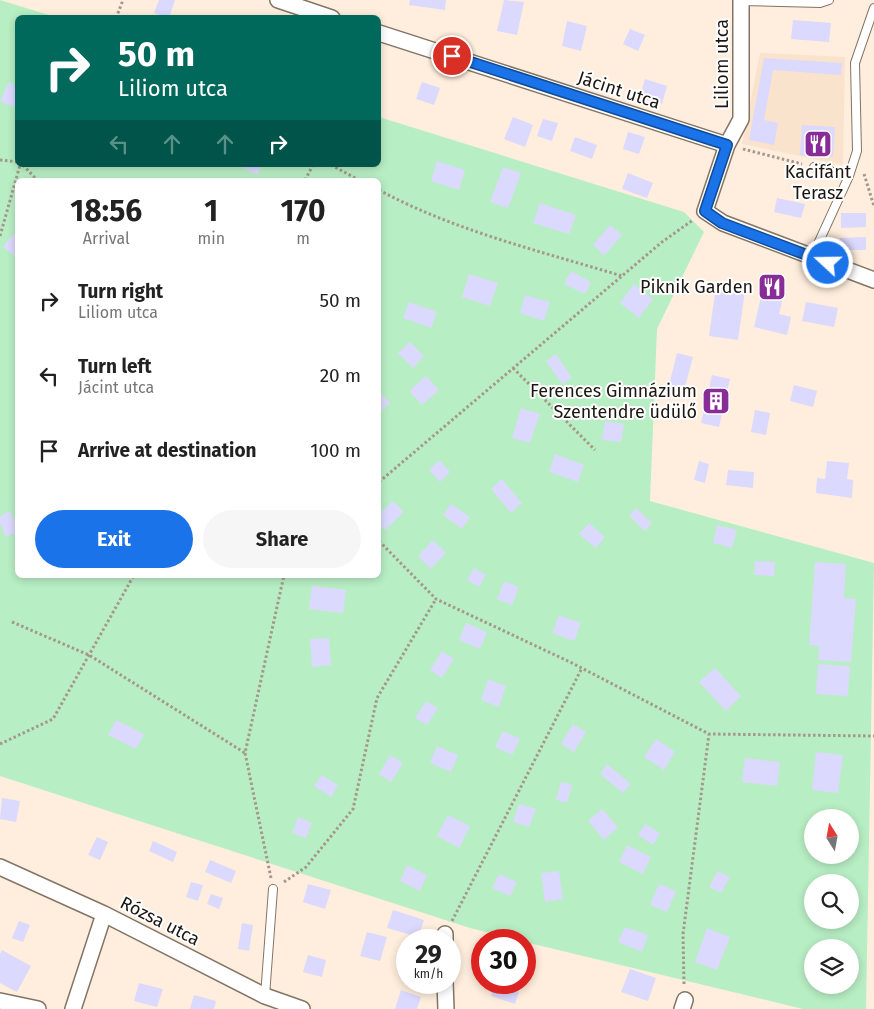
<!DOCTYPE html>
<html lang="en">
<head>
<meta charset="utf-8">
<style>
	:root { --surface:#fff; --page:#f6f6f6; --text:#222; --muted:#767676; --accent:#1a73e8 }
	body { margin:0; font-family:"Fira Sans",sans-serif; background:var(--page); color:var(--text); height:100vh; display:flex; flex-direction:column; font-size:19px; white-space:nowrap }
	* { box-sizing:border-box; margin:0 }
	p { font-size:16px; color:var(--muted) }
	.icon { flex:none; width:28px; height:28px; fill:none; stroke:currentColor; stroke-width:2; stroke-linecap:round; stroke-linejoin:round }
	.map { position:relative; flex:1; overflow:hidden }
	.sheet { position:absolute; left:15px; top:178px; width:366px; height:400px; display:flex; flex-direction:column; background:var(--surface); border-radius:8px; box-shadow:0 2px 8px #0003 }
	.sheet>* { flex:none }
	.banner { position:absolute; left:15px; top:15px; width:366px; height:152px; border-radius:8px; box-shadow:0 2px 8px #0003; background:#00695c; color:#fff; overflow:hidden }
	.needle { width:32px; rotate:349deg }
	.buttons { position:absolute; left:804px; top:809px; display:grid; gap:10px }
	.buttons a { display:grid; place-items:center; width:55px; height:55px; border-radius:50%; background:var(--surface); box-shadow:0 2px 8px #0003; font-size:25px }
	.speed { position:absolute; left:396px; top:929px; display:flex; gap:10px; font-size:25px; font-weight:700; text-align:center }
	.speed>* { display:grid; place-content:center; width:65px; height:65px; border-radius:50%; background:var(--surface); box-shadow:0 2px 8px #0003; line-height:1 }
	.speed small { font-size:12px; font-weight:400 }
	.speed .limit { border:8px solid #d22; background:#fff; color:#111 }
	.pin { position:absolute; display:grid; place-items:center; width:42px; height:42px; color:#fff; margin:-21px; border:2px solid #fff; border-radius:50%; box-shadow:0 1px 5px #0007 }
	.me { position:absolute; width:55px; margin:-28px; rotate:291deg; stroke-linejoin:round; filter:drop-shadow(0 0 4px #0008) }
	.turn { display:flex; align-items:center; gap:18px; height:105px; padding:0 20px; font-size:22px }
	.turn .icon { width:65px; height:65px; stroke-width:2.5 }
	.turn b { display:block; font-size:35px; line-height:42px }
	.lanes { display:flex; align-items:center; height:48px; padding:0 20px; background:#0003; justify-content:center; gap:25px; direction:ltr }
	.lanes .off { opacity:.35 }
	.eta { display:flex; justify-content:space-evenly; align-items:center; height:85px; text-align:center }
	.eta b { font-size:30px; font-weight:700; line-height:35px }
	.primary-button { display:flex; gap:10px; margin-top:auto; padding:10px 20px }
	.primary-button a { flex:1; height:58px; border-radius:30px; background:var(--accent); color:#fff; font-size:20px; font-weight:700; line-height:58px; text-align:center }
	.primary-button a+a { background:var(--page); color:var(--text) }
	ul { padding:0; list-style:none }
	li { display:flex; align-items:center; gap:15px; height:75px; padding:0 20px }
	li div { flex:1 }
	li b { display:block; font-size:19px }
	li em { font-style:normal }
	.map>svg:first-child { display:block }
</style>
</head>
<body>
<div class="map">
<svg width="874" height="1009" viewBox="0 0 874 1009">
	<rect width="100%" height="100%" fill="#fed"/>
	<path fill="#f9e3cc" d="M 760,53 L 845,57 L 843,165 L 742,144 Z"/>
	<path fill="#b8eec4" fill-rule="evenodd" d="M 0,0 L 55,17 L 18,18 L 18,165 L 379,165 L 379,117 L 684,212 L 704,232 L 657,329 L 650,501 L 874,563 L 866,1009 L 803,1009 L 525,942 L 525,940 L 518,940 L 470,928 L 0,776 ZM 18,180 L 379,180 L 379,575 L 18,575 ZM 812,818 L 850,818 L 850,855 L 812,855 ZM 812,882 L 850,882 L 850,920 L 812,920 ZM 812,948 L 850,948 L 850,985 L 812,985 Z"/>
	<path fill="#dbd9fd" d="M 159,0 L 175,0 L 169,18 L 154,13 Z
		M 410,0 L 446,0 L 445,10 L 409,5 Z
		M 504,0 L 524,2 L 517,35 L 497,31 Z
		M 793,20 L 831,23 L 829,42 L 791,39 Z
		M 567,21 L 587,26 L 581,51 L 562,46 Z
		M 630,29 L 645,35 L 638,51 L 623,44 Z
		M 764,58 L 842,63 L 841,75 L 773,70 L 764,120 L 778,123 L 774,145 L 749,140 Z
		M 645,79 L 667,86 L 662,104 L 639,98 Z
		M 9,82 L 18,87 L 18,109 L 0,101 Z
		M 422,82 L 440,88 L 434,105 L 416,99 Z
		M 513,117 L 533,125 L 525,147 L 504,139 Z
		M 543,119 L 558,123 L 552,141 L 537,136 Z
		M 802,125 L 835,127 L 833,157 L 800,155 Z
		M 628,132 L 645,137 L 639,154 L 623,149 Z
		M 575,137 L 597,145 L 592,159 L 570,151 Z
		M 437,161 L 465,170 L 459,190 L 431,181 Z
		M 238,165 L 262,165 L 257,175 Z
		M 503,167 L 521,173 L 508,208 L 490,202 Z
		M 628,173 L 653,183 L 647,198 L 622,189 Z
		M 777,198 L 805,204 L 801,218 L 774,212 Z
		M 540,203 L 576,215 L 569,234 L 533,223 Z
		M 841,213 L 866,213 L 866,227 L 841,228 Z
		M 610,225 L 622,235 L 604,256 L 593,245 Z
		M 13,234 L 18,238 L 18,258 L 3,247 Z
		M 866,237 L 866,250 L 840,250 L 840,238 Z
		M 571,271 L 591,282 L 585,294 L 564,284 Z
		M 469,274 L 498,283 L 490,306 L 462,297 Z
		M 765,280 L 786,285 L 779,314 L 791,317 L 787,335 L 754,327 Z
		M 634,284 L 653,299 L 639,318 L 620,303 Z
		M 716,287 L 745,291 L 738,340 L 709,336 Z
		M 525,295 L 550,302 L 544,321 L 520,313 Z
		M 409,302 L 437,312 L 431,328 L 403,318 Z
		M 806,302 L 838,308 L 834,327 L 802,321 Z
		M 410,342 L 424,356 L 413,368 L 398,353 Z
		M 677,353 L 693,357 L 682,398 L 667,393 Z
		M 556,354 L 572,378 L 562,384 L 546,361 Z
		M 712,375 L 730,379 L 719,427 L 701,423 Z
		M 426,376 L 439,390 L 422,405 L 409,391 Z
		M 794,385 L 817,391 L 813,407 L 790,401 Z
		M 379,391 L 390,403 L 379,413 Z
		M 521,408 L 540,414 L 530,443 L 512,438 Z
		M 755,410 L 770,413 L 766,435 L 751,432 Z
		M 605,421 L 624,424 L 621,442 L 602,440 Z
		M 555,454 L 584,465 L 578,482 L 549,472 Z
		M 439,460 L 450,472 L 440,482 L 429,470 Z
		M 699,461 L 709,464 L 705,483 L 694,480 Z
		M 827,461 L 849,463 L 847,479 L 853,480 L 852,498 L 816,493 L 817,478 L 825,479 Z
		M 728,470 L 754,472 L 753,488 L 726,485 Z
		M 502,479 L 522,503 L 511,513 L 491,489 Z
		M 393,501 L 404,512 L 385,530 L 379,523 L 379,514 Z
		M 451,504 L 470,517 L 462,529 L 443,515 Z
		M 636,508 L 652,523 L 645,531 L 629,516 Z
		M 10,511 L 18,527 L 18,532 L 6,537 L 0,523 L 0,516 Z
		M 589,523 L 605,537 L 596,548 L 579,534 Z
		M 717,525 L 737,530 L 732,548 L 713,543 Z
		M 433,540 L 446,553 L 431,569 L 418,556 Z
		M 755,561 L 775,562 L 774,576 L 754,575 Z
		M 815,562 L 846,564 L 844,598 L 856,599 L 851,662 L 818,660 L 819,646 L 809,645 Z
		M 474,568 L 486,575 L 479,587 L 467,580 Z
		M 504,581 L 519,587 L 512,605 L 497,599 Z
		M 312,586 L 346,590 L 343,613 L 309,609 Z
		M 559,615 L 581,623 L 574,641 L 552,633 Z
		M 466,623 L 487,632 L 480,649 L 459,640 Z
		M 329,638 L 331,665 L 312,667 L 310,639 Z
		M 442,651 L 454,659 L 442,678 L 430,670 Z
		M 818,664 L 850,666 L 848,696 L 816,694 Z
		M 715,668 L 741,696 L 726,711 L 699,682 Z
		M 488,679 L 506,686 L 499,707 L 481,700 Z
		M 426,701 L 438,708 L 427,725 L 415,718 Z
		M 116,720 L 144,734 L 136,749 L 108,735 Z
		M 573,724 L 586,732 L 574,752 L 561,744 Z
		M 503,731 L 520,739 L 512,755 L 495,747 Z
		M 656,739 L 675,752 L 664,770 L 644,757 Z
		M 437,746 L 458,755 L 451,772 L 430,763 Z
		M 816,752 L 843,755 L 838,793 L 812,790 Z
		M 390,755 L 403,763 L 391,782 L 379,774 Z
		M 745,758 L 780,762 L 777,786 L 742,782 Z
		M 607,764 L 631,784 L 623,793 L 600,774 Z
		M 322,775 L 338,785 L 331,797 L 314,786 Z
		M 561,782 L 572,785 L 567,803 L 556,800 Z
		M 2,798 L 20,801 L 16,822 L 0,819 Z
		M 519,804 L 536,809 L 529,827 L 513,822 Z
		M 602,809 L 618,827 L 604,840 L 588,821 Z
		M 448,815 L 470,826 L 459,848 L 437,836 Z
		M 298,817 L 312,823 L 306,838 L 292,833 Z
		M 645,824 L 660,833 L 653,845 L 638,835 Z
		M 97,837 L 108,842 L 100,860 L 88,855 Z
		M 153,841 L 177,852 L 173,862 L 149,851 Z
		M 627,845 L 651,857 L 643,874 L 619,862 Z
		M 210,860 L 236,871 L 231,883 L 205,872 Z
		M 407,865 L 427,875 L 420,891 L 400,881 Z
		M 559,871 L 563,899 L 545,902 L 541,873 Z
		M 718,871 L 730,877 L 721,893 L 709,887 Z
		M 499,874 L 517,882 L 510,896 L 492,888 Z
		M 191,882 L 203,885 L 198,901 L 186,897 Z
		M 308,884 L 331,890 L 325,909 L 303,902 Z
		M 659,884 L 676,891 L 667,912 L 650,905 Z
		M 211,894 L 223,898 L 219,909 L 207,904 Z
		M 393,910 L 424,920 L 418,937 L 387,928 Z
		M 19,921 L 30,925 L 23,942 L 12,938 Z
		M 242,923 L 253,925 L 249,951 L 238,949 Z
		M 625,927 L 648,935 L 642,952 L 618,942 Z
		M 707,928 L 730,937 L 717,970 L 695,962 Z
		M 367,932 L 387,937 L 380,961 L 360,956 Z
		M 2,950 L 31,966 L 17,992 L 0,983 L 0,954 Z
		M 308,955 L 326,960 L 322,977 L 303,972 Z
		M 630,969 L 656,978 L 648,1001 L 621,992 Z
		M 139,983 L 163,989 L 157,1007 L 134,1001 Z
		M 495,984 L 519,992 L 515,1004 L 491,996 Z
		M 401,990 L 421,997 L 417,1009 L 395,1009 Z
		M 194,995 L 216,1001 L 214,1009 L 190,1009 Z"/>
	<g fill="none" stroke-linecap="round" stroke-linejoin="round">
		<defs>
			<path id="service" d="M 741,1 L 820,3 L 829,0
				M 814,167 L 849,176
				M 812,257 L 849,176 L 857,151 L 855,63 L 874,8
				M 265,996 L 273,889"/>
			<path id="minor" d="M 278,0 L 332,18
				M 741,0 L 741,119 L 727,145 L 705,211 L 723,223 L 874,280
				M 379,33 L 727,145
				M 0,867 L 104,914 L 265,996 L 302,1009
				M 445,934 L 445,940
				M 445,982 L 446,1009
				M 0,1001 L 38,1009
				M 73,1009 L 104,914
				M 682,1009 L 685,1000"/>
		</defs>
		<use href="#service" stroke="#837465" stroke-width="10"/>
		<use href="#minor" stroke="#837465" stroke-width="18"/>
		<path stroke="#a4988b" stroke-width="3" stroke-dasharray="2.5 2.5" stroke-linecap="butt" d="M 116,18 L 123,0
			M 743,149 L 802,164
			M 0,160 L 18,162
			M 23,165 L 37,180
			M 331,165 L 359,180
			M 864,174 L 874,206
			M 305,180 L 313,165
			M 379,190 C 455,231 540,251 622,276
			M 0,236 L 20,165
			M 513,368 L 595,450
			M 379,482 L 662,242 L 693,220
			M 379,541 L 436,599 L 570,662 L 709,734 L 874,736
			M 12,622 L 89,655 L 245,753
			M 0,744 L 53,719 L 134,575
			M 271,878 L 245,753 L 284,575
			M 284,882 L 306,867 L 353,809 L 377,698 L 436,599
			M 452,921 L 582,668
			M 684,984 L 683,934 L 709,734"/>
		<use href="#service" stroke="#fff" stroke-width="8"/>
		<use href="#minor" stroke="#fff" stroke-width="15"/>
	</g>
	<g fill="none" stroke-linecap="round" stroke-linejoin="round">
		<defs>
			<path id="route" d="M 452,56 L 727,145 L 705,211 L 722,223 L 828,263"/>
		</defs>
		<use href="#route" stroke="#114b97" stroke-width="12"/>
		<use href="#route" stroke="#1a73e8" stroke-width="9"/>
	</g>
	<defs>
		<symbol id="restaurant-square" viewBox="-11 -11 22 22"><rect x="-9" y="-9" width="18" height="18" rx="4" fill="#882d98" stroke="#fefefe"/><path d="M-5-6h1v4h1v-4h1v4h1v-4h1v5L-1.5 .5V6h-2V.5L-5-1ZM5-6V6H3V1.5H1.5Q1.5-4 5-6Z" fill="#fff"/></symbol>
		<symbol id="building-square" viewBox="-11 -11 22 22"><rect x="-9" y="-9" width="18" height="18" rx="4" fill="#882d98" stroke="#fefefe"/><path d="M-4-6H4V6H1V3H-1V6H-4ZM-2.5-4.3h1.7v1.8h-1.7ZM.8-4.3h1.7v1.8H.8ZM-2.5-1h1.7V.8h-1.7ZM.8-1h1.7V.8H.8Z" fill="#fff"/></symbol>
	</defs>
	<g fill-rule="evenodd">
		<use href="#restaurant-square" x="802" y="128" width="32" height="32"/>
		<use href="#restaurant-square" x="756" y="271" width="32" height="32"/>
		<use href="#building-square" x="700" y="385" width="32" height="32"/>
	</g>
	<g text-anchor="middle" stroke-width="4" stroke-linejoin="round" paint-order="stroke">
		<g font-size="18" fill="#1c1610" stroke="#fefefe">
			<text transform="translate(722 64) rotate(-90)" y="6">Liliom utca</text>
			<text transform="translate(619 90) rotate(18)" y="6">Jácint utca</text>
			<text transform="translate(160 921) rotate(27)" y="6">Rózsa utca</text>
		</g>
		<g font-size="18" fill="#1c1610" stroke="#fefefe" text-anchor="end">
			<text x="818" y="178" text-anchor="middle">Kacifánt<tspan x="818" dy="21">Terasz</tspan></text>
			<text x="753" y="293">Piknik Garden</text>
			<text x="697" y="397">Ferences Gimnázium<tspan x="697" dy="21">Szentendre üdülő</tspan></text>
		</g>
	</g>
</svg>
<div class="buttons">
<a><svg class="needle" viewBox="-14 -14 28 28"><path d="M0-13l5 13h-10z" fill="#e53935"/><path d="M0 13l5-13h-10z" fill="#767676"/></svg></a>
<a><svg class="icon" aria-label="search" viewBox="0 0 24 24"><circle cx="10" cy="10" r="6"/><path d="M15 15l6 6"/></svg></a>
<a><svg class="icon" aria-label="layers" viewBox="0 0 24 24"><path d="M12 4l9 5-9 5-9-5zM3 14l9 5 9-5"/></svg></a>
</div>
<div class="speed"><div>29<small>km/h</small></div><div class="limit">30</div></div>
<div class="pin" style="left:452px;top:56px;background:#d93025"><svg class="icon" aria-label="arrive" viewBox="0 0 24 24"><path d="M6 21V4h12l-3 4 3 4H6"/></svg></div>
<svg class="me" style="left:828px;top:263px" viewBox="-20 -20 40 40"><circle r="17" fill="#1a73e8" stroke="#fff" stroke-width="3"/><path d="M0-11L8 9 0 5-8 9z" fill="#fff"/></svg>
<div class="banner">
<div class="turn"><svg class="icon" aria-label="right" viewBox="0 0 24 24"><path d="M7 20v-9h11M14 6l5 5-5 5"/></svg><div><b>50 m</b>Liliom utca</div></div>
<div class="lanes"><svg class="icon off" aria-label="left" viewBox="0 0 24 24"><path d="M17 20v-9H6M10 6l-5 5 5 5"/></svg><svg class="icon off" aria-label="ahead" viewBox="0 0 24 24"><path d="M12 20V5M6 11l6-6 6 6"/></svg><svg class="icon off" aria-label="ahead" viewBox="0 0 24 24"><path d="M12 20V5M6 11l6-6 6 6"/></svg><svg class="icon" aria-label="right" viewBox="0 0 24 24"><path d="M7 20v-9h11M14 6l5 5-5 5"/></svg></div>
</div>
<section class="sheet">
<div class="eta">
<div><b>18:56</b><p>Arrival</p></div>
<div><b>1</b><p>min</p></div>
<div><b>170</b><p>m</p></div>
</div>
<ul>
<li><svg class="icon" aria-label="right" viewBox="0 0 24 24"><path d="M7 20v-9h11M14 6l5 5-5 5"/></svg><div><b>Turn right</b><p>Liliom utca</p></div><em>50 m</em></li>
<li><svg class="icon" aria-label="left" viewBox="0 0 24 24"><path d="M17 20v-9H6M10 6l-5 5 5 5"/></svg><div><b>Turn left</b><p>Jácint utca</p></div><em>20 m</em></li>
<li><svg class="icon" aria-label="arrive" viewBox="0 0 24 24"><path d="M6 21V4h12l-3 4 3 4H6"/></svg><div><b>Arrive at destination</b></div><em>100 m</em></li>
</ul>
<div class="primary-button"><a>Exit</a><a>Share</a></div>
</section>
</div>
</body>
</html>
